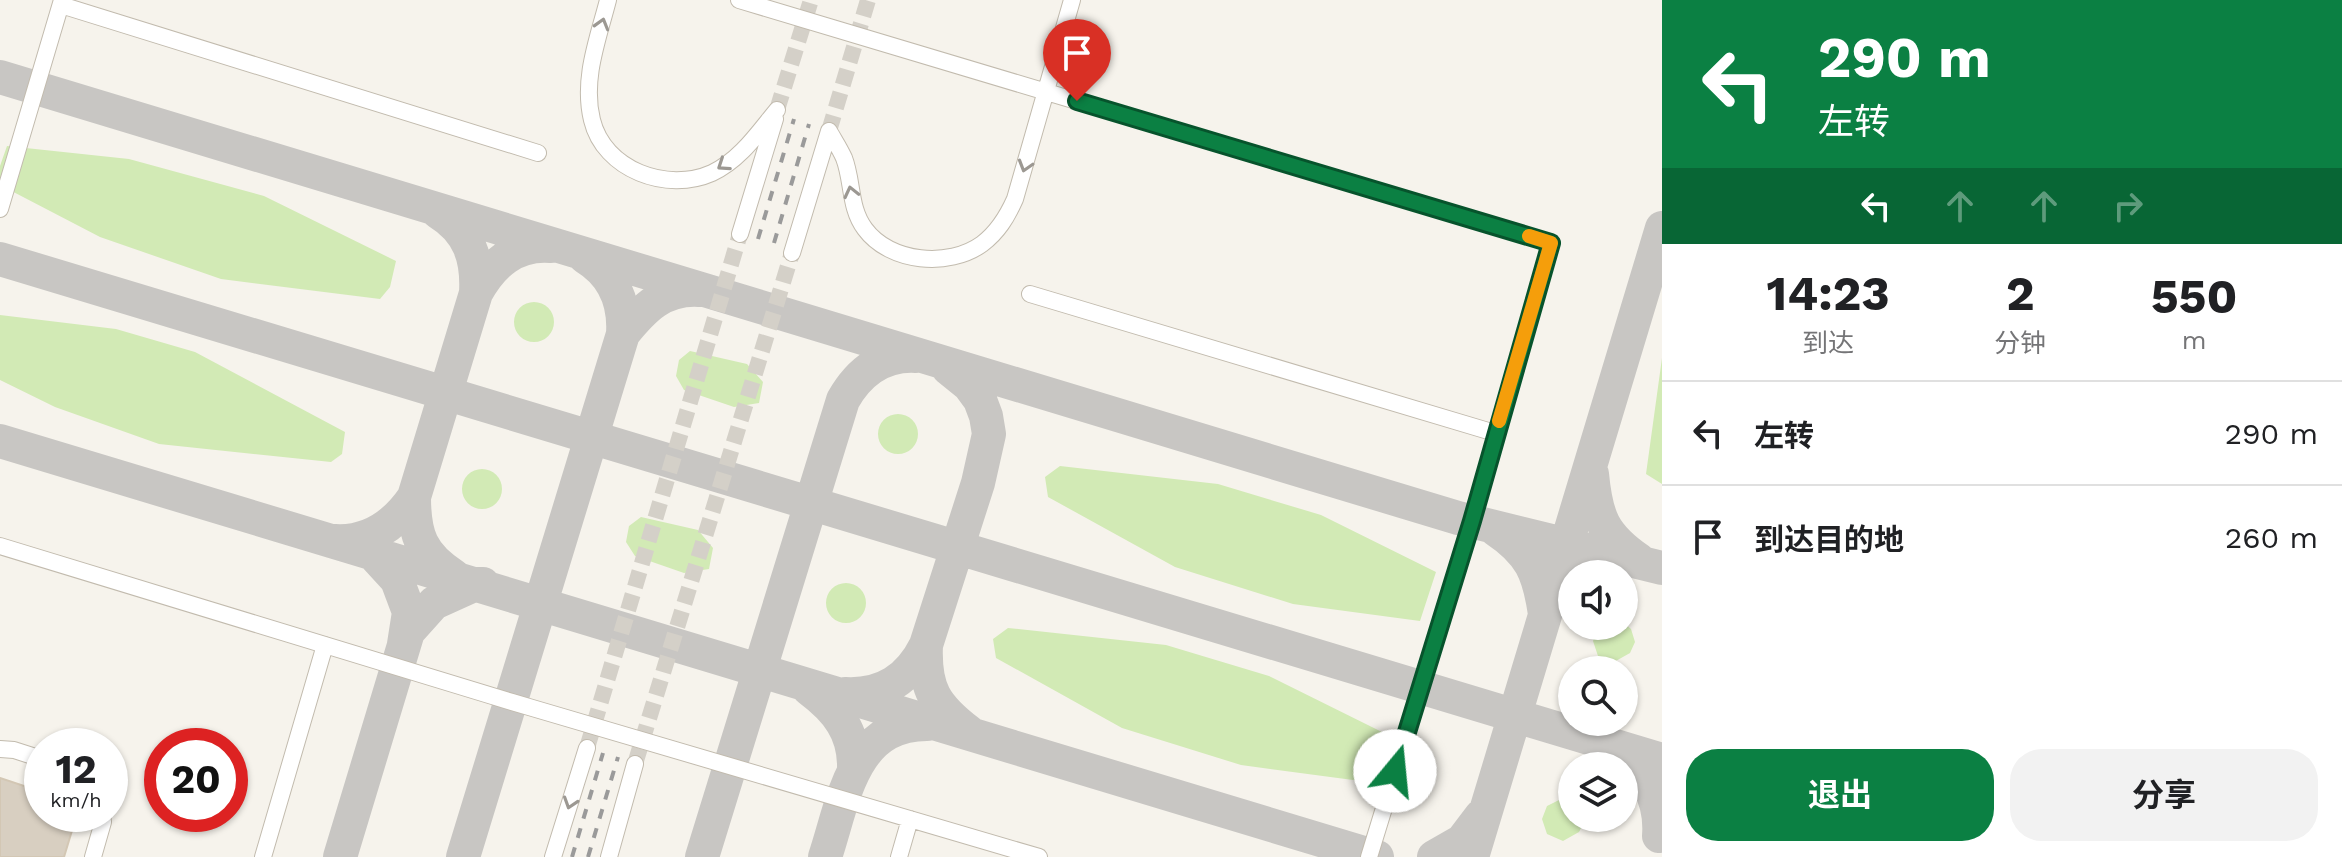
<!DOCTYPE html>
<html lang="zh">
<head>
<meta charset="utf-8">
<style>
	:root { --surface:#fff; --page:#f2f2f2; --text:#202124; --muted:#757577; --line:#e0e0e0; --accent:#0b8043 }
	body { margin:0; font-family:"Work Sans","Noto Sans SC",sans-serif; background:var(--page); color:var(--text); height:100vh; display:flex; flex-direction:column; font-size:30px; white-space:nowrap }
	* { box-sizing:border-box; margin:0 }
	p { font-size:26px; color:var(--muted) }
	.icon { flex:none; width:44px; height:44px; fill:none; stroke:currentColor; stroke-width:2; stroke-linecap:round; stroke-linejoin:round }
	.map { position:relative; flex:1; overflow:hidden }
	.side { display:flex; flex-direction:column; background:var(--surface); width:680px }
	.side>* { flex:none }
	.hud { background:#0b8043; color:#fff; overflow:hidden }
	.buttons { position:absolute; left:1558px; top:560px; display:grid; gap:16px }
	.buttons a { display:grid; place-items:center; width:80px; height:80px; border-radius:50%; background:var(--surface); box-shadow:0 2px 6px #0004; font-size:40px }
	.speed { position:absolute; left:24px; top:728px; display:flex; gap:16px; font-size:40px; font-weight:700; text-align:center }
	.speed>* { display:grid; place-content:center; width:104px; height:104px; border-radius:50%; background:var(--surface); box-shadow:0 2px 6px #0004; line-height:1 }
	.speed small { font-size:20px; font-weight:400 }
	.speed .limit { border:12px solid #d22; background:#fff; color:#111 }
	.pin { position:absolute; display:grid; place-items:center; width:68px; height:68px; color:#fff; margin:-82px -34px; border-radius:50% 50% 50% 0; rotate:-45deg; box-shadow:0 0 8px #0007 }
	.pin .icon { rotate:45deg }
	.me { position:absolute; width:88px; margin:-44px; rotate:17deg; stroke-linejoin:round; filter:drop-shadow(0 0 6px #0008) }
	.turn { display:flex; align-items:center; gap:28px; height:168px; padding:0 24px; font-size:36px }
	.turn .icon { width:104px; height:104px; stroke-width:2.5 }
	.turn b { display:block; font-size:56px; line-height:68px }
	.lanes { display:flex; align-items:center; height:76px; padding:0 24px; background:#0003; justify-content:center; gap:40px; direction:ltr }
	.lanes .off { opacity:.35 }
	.eta { display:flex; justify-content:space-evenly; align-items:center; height:136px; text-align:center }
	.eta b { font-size:48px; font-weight:700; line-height:56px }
	.primary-button { display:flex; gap:16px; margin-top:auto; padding:16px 24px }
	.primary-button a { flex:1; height:92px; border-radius:32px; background:var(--accent); color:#fff; font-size:32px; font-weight:700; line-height:92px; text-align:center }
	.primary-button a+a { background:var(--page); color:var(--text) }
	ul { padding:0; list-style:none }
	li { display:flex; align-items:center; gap:24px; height:104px; padding:0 24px; border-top:2px solid var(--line) }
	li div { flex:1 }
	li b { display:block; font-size:30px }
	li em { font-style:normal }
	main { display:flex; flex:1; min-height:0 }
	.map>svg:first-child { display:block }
</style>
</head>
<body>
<main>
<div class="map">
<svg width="1662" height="857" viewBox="0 0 1662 857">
	<rect width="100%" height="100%" fill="#f6f3ec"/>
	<path fill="#d2eab5" d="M 7,146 L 129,159 L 264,196 L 396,261 L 390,287 L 380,299 L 221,279 L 100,237 L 0,185 L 0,166 Z
		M514 322a20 20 0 1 1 40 0a20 20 0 1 1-40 0Z
		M 0,315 L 116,329 L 195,352 L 345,432 L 342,454 L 331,462 L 159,444 L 55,407 L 0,380 Z
		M 690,351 L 747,364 L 763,382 L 759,403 L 734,407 L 684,390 L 676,376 L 679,360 Z
		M 1662,358 L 1662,484 L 1646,474 Z
		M878 434a20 20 0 1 1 40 0a20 20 0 1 1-40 0Z
		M 1060,466 L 1218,484 L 1321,515 L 1436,572 L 1420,621 L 1293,604 L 1175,567 L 1048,497 L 1045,477 Z
		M462 489a20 20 0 1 1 40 0a20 20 0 1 1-40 0Z
		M 641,517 L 698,530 L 713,548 L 709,569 L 684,573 L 635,556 L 626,542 L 629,526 Z
		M826 603a20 20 0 1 1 40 0a20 20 0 1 1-40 0Z
		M 1624,623 L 1631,629 L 1635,642 L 1630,653 L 1614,662 L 1598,656 L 1593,641 L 1598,627 L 1624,626 Z
		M 1008,628 L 1166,645 L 1269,676 L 1384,733 L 1368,782 L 1241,765 L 1122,728 L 996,658 L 993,639 Z
		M 1561,799 L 1572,802 L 1572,818 L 1585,820 L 1579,832 L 1563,841 L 1547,834 L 1542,819 L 1547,806 Z"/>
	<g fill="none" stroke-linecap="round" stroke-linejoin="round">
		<path stroke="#c8c6c3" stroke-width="34" d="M 0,77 L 1458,518 L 1662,568
			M 438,212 C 469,231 478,258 476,293
			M 0,259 L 1662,760
			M 623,334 C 644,308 663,288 699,290
			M 0,441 L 1377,857
			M 1592,474 C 1596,517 1603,535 1639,560
			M 1495,529 C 1531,553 1539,573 1545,614
			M 335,541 C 370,543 395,525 414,497
			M 375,556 L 397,580 L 409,612 L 404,644
			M 454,576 C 421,555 414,535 414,497 L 476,293 C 492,264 515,243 551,246
			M 926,645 C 924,689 935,706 969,732
			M 809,689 C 837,710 855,732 854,769
			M 845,694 C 883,696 909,679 926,645 L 978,483 L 989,434 L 986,416 L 980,400 L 969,385 L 948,368
			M 1614,746 C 1643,768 1662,798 1659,836
			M 340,857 L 408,632 L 434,603 L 476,584 L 483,584
			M 463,857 L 623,334 C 625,302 613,274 585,257
			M 702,857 L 843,400 C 859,372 882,354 916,356
			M 825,857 C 844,800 852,724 927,724
			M 1434,857 L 1462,841 L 1481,816
			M 1472,857 L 1662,228"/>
	</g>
	<path fill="#d8cfc1" stroke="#d3c7b4" stroke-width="2" d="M 0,778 L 42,792 L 42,814 L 77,814 L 64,857 L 0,857 Z"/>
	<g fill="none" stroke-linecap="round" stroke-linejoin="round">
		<path stroke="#d4d0c8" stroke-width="16" stroke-dasharray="16 8" stroke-linecap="butt" d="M 777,110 L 811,0
			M 829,131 L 868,0
			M 587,748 L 740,234
			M 635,764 L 792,253"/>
		<defs>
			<path id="minor" d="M 608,0 C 598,39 582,79 592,120 C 604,170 667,193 712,173 C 740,160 758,133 777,110
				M 739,0 L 1551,243 L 1472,521 L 1369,857
				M 61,5 L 538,153
				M 829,131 C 834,140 840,149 844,158 C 853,181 849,208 865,229 C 890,263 949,268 982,244 C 998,232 1007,217 1015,199 L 1072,0
				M 0,209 L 62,0
				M 740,234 L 775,119
				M 792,253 L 829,131
				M 1030,294 L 1495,433
				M 0,546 L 512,702 L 1039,857
				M 0,749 L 14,750 L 42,759
				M 93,857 L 103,822 L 102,814
				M 263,857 L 325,645
				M 553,857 L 587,748
				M 609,857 L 635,764
				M 899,857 L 910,819"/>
		</defs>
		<use href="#minor" stroke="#c2bbae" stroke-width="18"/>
		<use href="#minor" stroke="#fff" stroke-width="16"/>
		<path stroke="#9a9a9a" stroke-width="4" stroke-dasharray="10 10" stroke-linecap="butt" d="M 758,239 L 794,119
			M 774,243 L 809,124
			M 572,857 L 603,753
			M 588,857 L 618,757"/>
	</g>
	<defs><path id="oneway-chevron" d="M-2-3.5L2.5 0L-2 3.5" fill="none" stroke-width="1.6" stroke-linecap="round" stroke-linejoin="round" transform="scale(2)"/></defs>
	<g stroke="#9c9892">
		<use href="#oneway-chevron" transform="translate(602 24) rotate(-74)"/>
		<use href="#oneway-chevron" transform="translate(723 165) rotate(146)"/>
		<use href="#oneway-chevron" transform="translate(1025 166) rotate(107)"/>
		<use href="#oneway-chevron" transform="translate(851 192) rotate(-103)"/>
		<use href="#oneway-chevron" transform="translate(570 803) rotate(108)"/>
	</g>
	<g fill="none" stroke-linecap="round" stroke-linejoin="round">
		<defs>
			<path id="route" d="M 1077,101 L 1551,243 L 1472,521 L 1395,771"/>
		</defs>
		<use href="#route" stroke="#07532c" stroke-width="20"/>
		<use href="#route" stroke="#0b8043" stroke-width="14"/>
		<path stroke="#f59e0b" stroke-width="14" d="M 1499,421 L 1551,243 L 1529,236"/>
	</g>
</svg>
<div class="buttons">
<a><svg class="icon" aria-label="sound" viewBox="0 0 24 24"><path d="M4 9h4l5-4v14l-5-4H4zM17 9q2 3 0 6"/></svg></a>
<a><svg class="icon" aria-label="search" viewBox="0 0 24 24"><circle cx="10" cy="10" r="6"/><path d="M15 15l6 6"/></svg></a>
<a><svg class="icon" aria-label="layers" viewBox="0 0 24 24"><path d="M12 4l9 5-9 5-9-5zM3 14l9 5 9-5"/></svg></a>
</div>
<div class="speed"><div>12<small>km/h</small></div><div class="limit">20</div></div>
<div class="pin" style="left:1077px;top:101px;background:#d93025"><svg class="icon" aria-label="arrive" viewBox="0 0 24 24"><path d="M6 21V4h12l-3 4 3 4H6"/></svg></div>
<svg class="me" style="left:1395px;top:771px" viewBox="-20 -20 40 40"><circle r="19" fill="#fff"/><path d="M0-13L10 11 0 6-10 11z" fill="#0b8043"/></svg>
</div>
<section class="side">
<div class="hud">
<div class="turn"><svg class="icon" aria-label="left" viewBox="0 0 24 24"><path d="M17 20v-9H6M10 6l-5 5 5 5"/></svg><div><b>290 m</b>左转</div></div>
<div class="lanes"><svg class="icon" aria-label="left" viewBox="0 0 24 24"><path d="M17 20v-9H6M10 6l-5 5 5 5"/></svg><svg class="icon off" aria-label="ahead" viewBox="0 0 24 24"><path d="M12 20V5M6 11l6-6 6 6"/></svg><svg class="icon off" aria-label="ahead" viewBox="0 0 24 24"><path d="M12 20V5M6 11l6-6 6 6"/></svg><svg class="icon off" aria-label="right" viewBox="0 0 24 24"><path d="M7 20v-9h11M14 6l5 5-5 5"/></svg></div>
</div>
<div class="eta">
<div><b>14:23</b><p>到达</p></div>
<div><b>2</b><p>分钟</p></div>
<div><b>550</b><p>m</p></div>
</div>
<ul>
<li><svg class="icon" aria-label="left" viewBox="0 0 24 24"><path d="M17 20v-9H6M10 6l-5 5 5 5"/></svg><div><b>左转</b></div><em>290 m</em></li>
<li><svg class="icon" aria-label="arrive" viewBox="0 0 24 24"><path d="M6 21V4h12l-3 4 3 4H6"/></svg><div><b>到达目的地</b></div><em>260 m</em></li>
</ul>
<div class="primary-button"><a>退出</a><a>分享</a></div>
</section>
</main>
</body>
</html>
